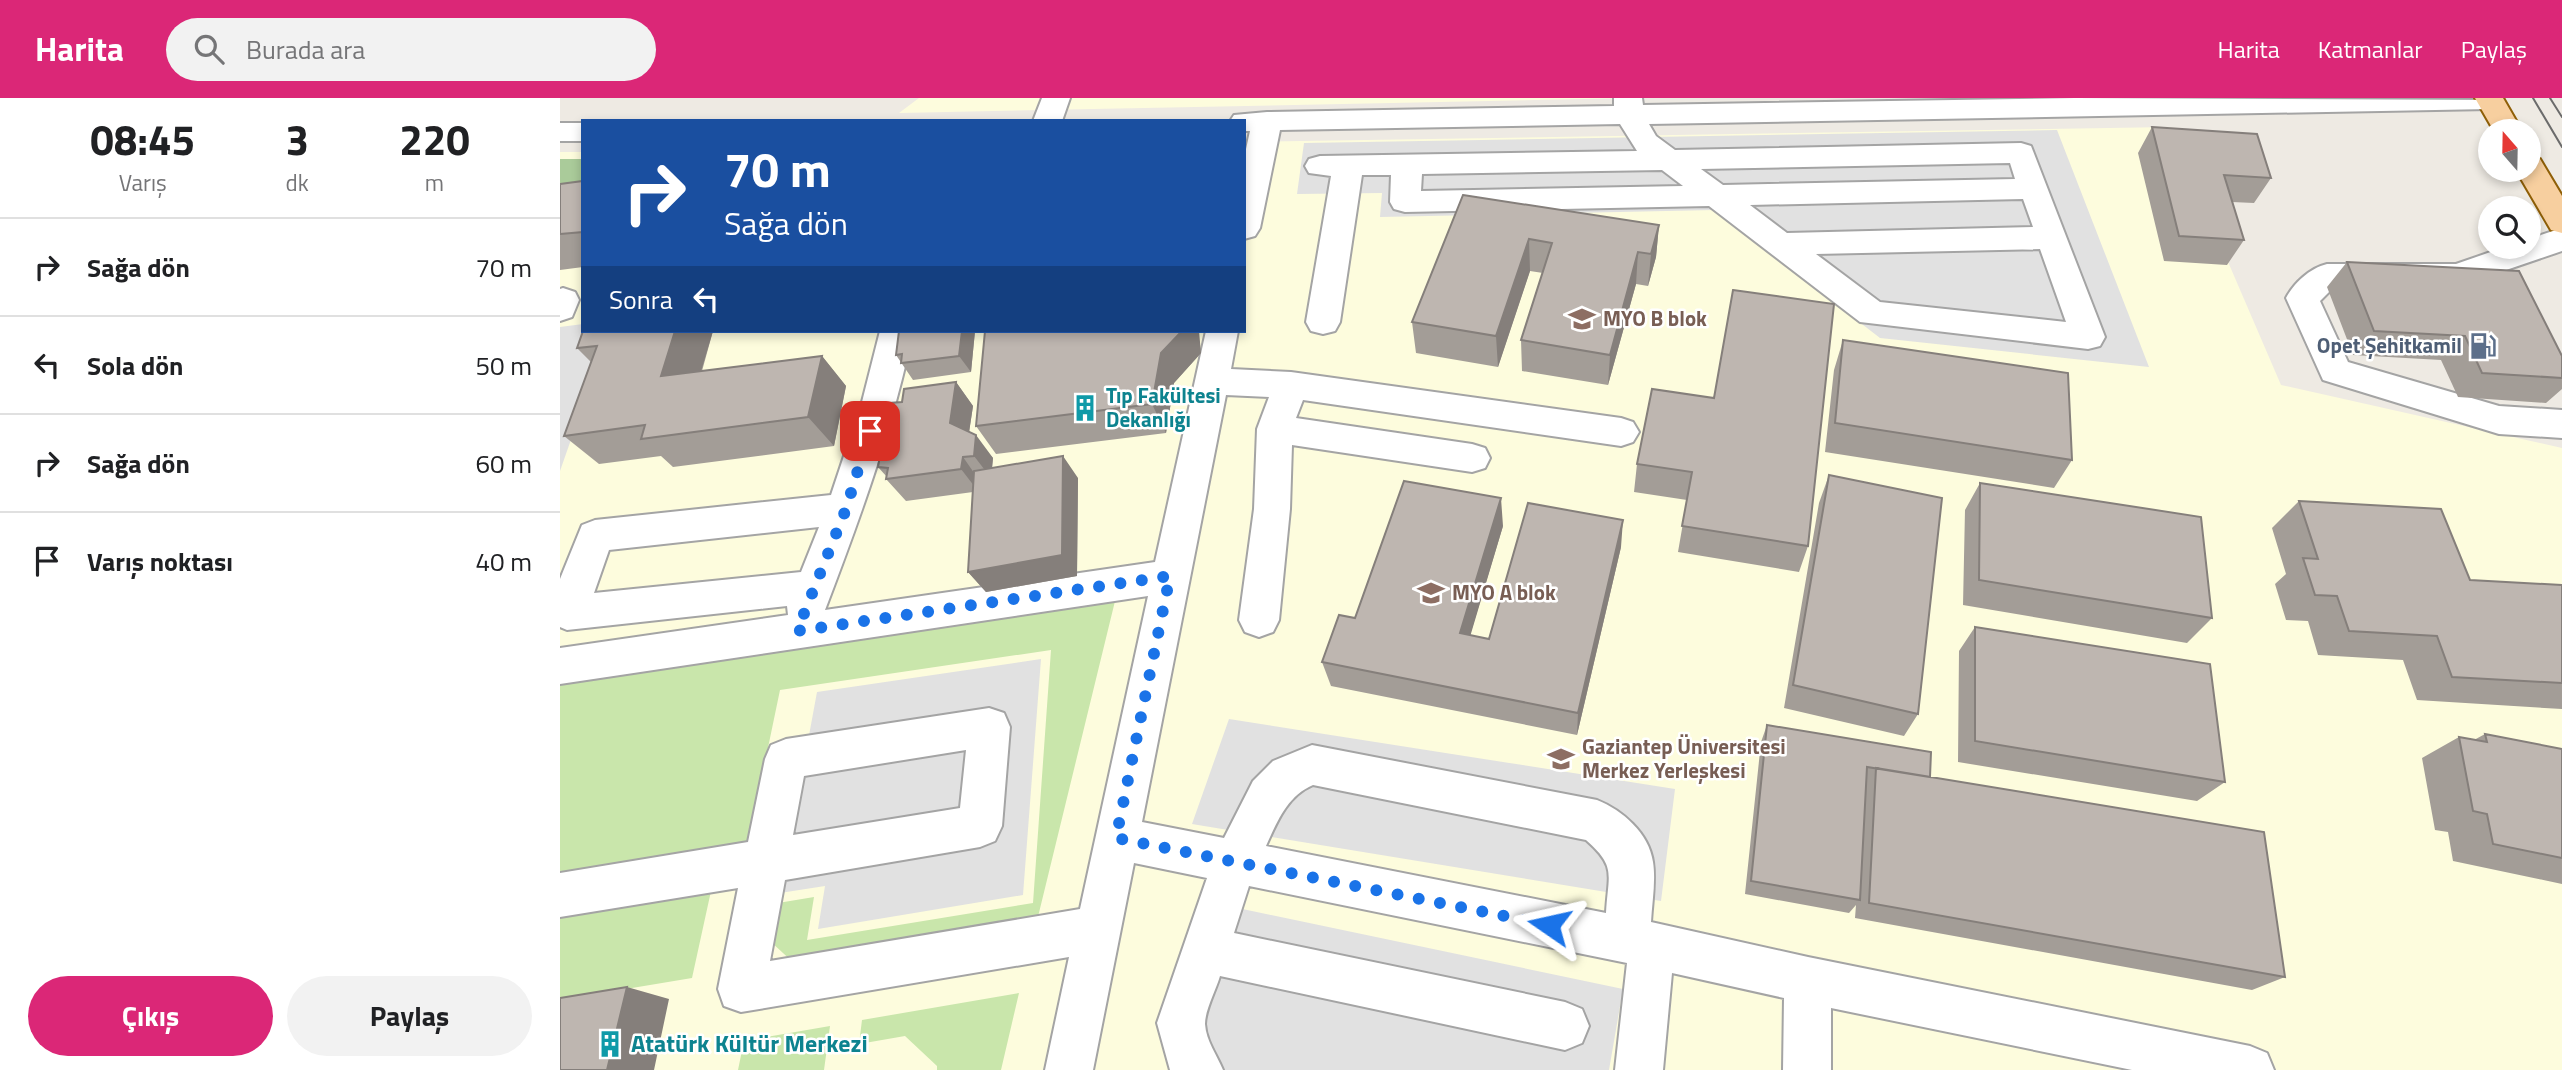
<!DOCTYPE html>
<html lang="tr">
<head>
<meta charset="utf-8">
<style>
	:root { --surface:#fff; --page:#f2f2f2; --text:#202124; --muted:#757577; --line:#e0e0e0; --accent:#db2777 }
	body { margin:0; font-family:"Titillium Web",sans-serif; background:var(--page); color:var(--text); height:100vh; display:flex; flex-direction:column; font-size:26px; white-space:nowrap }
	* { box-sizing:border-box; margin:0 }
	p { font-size:23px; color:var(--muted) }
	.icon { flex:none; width:38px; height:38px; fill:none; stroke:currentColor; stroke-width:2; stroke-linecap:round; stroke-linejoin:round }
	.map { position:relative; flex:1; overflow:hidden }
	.side { display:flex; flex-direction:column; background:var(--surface); width:560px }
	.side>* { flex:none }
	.top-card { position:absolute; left:21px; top:21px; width:665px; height:214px; border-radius:0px; box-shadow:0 4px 10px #0003; background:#1a4fa0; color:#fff; overflow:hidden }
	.needle { width:46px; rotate:340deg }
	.tools { position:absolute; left:1918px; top:21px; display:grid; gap:14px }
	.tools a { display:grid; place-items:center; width:63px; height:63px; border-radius:50%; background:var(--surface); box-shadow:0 4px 10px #0003; font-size:35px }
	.pin { position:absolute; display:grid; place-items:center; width:60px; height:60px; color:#fff; margin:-30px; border-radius:14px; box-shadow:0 4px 10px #0006 }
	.me { position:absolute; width:77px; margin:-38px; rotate:281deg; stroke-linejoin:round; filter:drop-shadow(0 0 5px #0008) }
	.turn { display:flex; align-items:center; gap:24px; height:147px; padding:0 28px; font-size:32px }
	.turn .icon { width:91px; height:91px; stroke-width:2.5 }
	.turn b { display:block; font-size:49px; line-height:60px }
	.then { display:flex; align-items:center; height:66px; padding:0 28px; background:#0003; gap:14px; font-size:26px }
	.eta { display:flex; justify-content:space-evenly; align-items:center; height:119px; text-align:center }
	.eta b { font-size:42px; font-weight:700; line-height:49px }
	.button { display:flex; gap:14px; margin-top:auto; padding:14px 28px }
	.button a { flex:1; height:80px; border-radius:42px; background:var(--accent); color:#fff; font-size:28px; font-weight:700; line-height:80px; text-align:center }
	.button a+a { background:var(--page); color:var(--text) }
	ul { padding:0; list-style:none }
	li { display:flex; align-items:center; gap:21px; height:98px; padding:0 28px; border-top:2px solid var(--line) }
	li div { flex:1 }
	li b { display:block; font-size:26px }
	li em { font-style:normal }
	header { display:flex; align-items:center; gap:42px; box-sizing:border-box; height:98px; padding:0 35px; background:var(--accent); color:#fff }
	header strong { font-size:33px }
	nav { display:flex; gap:38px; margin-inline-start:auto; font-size:24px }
	.search { width:490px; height:63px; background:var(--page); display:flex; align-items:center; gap:18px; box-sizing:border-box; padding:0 24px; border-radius:38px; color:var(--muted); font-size:26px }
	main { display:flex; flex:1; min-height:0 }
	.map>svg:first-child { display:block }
</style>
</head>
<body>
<header>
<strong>Harita</strong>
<div class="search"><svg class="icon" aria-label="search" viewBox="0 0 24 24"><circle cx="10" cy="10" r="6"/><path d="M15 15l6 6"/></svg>Burada ara</div>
<nav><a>Harita</a><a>Katmanlar</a><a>Paylaş</a></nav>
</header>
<main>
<section class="side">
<div class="eta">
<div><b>08:45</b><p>Varış</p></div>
<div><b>3</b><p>dk</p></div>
<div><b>220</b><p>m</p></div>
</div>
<ul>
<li><svg class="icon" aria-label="right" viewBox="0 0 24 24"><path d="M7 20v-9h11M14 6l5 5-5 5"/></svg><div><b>Sağa dön</b></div><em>70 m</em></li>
<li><svg class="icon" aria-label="left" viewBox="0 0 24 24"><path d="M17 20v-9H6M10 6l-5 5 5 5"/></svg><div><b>Sola dön</b></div><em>50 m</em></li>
<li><svg class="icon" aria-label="right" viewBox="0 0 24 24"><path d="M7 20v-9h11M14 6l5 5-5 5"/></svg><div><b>Sağa dön</b></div><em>60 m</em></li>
<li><svg class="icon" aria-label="arrive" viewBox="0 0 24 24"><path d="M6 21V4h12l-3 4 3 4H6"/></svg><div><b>Varış noktası</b></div><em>40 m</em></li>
</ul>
<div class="button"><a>Çıkış</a><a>Paylaş</a></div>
</section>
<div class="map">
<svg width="2002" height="972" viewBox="0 0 2002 972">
	<rect width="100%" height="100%" fill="#eeeae3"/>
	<path fill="#fdfcdd" d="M 359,0 L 1073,0 L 339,15 Z
		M 1610,29 L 1721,287 L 2002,350 L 2002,972 L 0,972 L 0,54 L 23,54 L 23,233 L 684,233 L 684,44 Z"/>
	<path fill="#c9e6ab" d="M 556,499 L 476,827 L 236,867 L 210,843 L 218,805 L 254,799 L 247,842 L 473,805 L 491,552 L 220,592 L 188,746 L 0,775 L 0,580 Z
		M 151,793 L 132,880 L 0,902 L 0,817 Z
		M 459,895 L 441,972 L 377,972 L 377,968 L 345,938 L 299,946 L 302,922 Z
		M 270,928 L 264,972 L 178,972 L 184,943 Z"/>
	<path fill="#aacb9a" d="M 0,61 L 23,61 L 23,115 L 0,117 Z"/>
	<path fill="#e1e1e1" d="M 1497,32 L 1589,269 L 1320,240 L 1154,112 L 820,119 L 822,95 L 737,96 L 744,45 Z
		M 23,226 L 23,233 L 49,233 L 0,373 L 0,229 Z
		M 481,561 L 463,797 L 258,831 L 265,788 L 220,795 L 257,594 Z
		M 669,621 L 1115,691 L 1101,803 L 632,726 Z
		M 673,809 L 1063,891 L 1049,972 L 616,972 Z"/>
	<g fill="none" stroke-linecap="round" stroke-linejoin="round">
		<defs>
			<path id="minor" d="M 482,0 L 510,0 L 502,23 L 473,23 Z
				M 1054,0 L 1082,0 L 1083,7 L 1515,0 L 1944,2 L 1940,8 L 1930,11 L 1089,26 L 1096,38 L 1115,52 L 1461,45 L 1471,48 L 1545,239 L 1540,248 L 1528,251 L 1300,224 L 1149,108 L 845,114 L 834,111 L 830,104 L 831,77 L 802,77 L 780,224 L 775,233 L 763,236 L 751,233 L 746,224 L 771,78 L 749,75 L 745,68 L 749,61 L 760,58 L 1077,53 L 1060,26 L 720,32 L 700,130 L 695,138 L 684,141 L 684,60 L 690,33 L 684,33 L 684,23 L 670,23 L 674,17 L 707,14 L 1054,8 ZM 1450,65 L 1455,81 L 1163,87 L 1141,71 ZM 1102,72 L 1123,88 L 861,93 L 862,76 ZM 1463,101 L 1473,129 L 1227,135 L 1190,107 ZM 1480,151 L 1506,224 L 1320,204 L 1256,156 Z
				M 0,25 L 23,25 L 23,43 L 0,43 Z
				M 2002,130 L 2002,153 L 1908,185 L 1897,188 L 1775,188 L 1760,203 L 1788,264 L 1939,308 L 2002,312 L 2002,340 L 1939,336 L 1763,282 L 1726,200 C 1734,185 1750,170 1767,166 L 1896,166 L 1945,149 L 1969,149 L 1969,141 Z
				M 3,190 L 15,194 L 19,202 L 12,219 L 0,223 L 0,191 Z
				M 320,233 L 353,233 C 333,330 300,420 265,512 L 595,464 L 646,233 L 678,233 L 671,271 L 731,274 L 1061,320 L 1073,324 L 1079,334 L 1073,344 L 1061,348 L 743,302 L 736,320 L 912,346 L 925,350 L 930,360 L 925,370 L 912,374 L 732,347 L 730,411 L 719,522 L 713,534 L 699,539 L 685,534 L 679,522 L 694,411 L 697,331 L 709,299 L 666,297 L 582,724 L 664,740 L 693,683 L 713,663 L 752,647 L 1037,702 C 1062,712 1089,735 1093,764 C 1096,783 1092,805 1091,824 L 1248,859 L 1690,948 L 1707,955 L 1714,972 L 1572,972 L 1271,910 L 1271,972 L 1223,972 L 1224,900 L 1112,875 L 1103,972 L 1055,972 L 1067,865 L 689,788 L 674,835 L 1005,904 L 1022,911 L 1029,928 L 1022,945 L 1005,952 L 660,878 C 656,892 645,912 645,926 C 646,943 657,957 663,972 L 610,972 L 597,925 L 647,780 L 574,765 L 533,972 L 485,972 L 509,859 L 181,914 L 164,908 L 158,891 L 178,790 L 0,819 L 0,775 L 188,744 L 205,661 L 211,647 L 226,641 L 429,610 L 444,615 L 450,629 L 442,728 L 435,743 L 420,749 L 225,782 L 210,863 L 520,811 L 588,498 L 0,586 L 0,550 L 228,517 L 227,508 L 7,532 L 0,529 L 0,481 L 22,427 L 35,422 L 271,397 L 302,304 ZM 259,429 L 241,474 L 34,495 L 49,452 ZM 406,652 L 400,710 L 233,737 L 244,678 ZM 753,687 L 1026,742 C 1057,769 1048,776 1046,815 L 706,748 C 717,724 727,698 753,687 Z"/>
			<path id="major" d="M 1915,0 L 1943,0 L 1962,33 L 1934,33 Z
				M 1969,58 L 1980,61 L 2002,98 L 2002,135 L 1991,132 L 1956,72 L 1969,72 Z"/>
		</defs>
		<use href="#minor" stroke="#a4a4a4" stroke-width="4"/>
		<use href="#major" stroke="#8f5f07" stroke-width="4"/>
		<use href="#minor" fill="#fff" fill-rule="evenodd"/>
		<use href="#major" fill="#f7cf9f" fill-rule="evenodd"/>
		<path stroke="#6b6b6b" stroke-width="2" d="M 1973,0 L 2002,49
			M 1990,0 L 2002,19"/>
	</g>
	<path fill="#a39d97" d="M 1592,29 L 1711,80 L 1694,105 L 1672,104 L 1684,142 L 1667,167 L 1604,163 L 1578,55 Z
		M 23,83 L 23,169 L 0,172 L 0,86 Z
		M 903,97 L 1099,127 L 1096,159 L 1088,188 L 1076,186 L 1048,287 L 962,273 L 961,242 L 983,175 L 970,173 L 938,269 L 856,255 L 852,224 Z
		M 1787,164 L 2002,258 L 2002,291 L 1986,305 L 1898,299 L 1881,262 L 1793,257 L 1767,189 Z
		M 23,233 L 153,233 L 142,273 L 262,258 L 286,288 L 274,348 L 113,369 L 101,358 L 39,366 L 4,338 L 31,264 L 17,250 Z
		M 339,233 L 415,233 L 411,274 L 353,282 L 336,257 Z
		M 1283,242 L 1512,362 L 1494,390 L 1265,354 L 1274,272 Z
		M 641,255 L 614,285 L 606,335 L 436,356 L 416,328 Z
		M 396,284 L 413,308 L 409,334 L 433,360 L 432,370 L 518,380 L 517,478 L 426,494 L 408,474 L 413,394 L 346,403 L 326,381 L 327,379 L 318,369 L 342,304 Z
		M 1092,291 L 1248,448 L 1239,474 L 1118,454 L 1127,402 L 1074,394 L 1077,366 Z
		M 1269,377 L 1358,616 L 1344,638 L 1224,610 L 1259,405 Z
		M 1420,385 L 1652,520 L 1627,545 L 1403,507 L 1405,412 Z
		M 1739,403 L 1910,482 L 2002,487 L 2002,611 L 1857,602 L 1843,562 L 1758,557 L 1748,523 L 1726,522 L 1715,486 L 1726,476 L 1712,430 Z
		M 943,428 L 910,537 L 929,541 L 1061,449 L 1017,637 L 771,588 L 762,564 L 795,520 Z
		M 1415,529 L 1665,684 L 1637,703 L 1398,664 L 1399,553 Z
		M 1207,627 L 1370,679 L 1725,879 L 1692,892 L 1295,820 L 1296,807 L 1289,815 L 1185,796 L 1201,644 Z
		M 1925,636 L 2002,651 L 2002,786 L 1893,763 L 1888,734 L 1875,732 L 1862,660 L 1899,639 L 1914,642 Z"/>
	<path fill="#857f7b" d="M 1099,127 L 1096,159 L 1088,188 L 1091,156 Z
		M 969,141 L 970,173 L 938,269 L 936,238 Z
		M 1078,154 L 1076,186 L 1048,287 L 1050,257 Z
		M 115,233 L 153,233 L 131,307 L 101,278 Z
		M 402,233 L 415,233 L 411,274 L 399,258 Z
		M 622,233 L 639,233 L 641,255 L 614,285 L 606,335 L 592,306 L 601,255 Z
		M 262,258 L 286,288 L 274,348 L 248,319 Z
		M 396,284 L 413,308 L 407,348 L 390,325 Z
		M 416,337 L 433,360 L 431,380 L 414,358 Z
		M 503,358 L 518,380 L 517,478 L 426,494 L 408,474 Z
		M 403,359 L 419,382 L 418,393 L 401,371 Z
		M 941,400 L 943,428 L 904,559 L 900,535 Z
		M 1063,422 L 1061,449 L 1017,637 L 1018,615 Z
		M 67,889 L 109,901 L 94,972 L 47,972 Z"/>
	<path fill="#beb6b0" stroke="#857f7b" stroke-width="2" d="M 1592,29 L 1697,36 L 1711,80 L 1664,77 L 1684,142 L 1619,138 Z
		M 23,83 L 23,134 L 0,136 L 0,86 Z
		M 903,97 L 1099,127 L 1091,156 L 1078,154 L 1050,257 L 961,242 L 992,145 L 969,141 L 936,238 L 852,224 Z
		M 1787,164 L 1959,173 L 2002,258 L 2002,280 L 1922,275 L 1905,238 L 1814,233 Z
		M 1173,192 L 1274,206 L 1248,448 L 1122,428 L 1132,374 L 1077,366 L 1092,291 L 1154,300 Z
		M 23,233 L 115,233 L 101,278 L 262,258 L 248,319 L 81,341 L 85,327 L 4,338 L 37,248 L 17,250 Z
		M 339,233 L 402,233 L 399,258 L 341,265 L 342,256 L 336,257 Z
		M 425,233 L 622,233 L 601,255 L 592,306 L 416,328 Z
		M 1283,242 L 1508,275 L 1512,362 L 1275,325 Z
		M 396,284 L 390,325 L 416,337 L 414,358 L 403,359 L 401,371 L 326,381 L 328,370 L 318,369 L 329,305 L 342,304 L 344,291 Z
		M 503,358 L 502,457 L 408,474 L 414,373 Z
		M 1269,377 L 1382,400 L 1358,616 L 1233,587 Z
		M 844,383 L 941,400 L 900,535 L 929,541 L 968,405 L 1063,422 L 1018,615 L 762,564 L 779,517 L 795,520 Z
		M 1420,385 L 1641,419 L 1652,520 L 1419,482 Z
		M 1739,403 L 1881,411 L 1910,482 L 2002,487 L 2002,585 L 1892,579 L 1877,538 L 1789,533 L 1777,498 L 1755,497 L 1743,460 L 1758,461 Z
		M 1415,529 L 1650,566 L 1665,684 L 1415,643 Z
		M 1207,627 L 1371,654 L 1370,679 L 1307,669 L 1300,802 L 1191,783 Z
		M 1925,636 L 2002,651 L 2002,760 L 1933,746 L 1927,716 L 1913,713 L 1899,639 L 1927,644 Z
		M 1316,670 L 1704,734 L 1725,879 L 1309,805 Z
		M 67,889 L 47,972 L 0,972 L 0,900 Z"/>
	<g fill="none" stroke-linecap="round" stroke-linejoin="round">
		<path stroke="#1a73e8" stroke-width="12" stroke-dasharray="0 21.6" d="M 310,333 L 286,411 L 237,533 L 610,478 L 556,740 L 989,827"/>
	</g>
	<defs>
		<symbol id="university-bare" viewBox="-9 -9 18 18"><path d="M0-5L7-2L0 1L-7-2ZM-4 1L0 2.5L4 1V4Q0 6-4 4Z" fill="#8d6e63" stroke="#fff" stroke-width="2.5" paint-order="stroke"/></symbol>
		<symbol id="fuel-bare" viewBox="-9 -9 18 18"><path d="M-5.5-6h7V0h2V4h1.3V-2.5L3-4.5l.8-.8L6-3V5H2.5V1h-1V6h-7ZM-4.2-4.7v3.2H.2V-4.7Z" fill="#5c6f8a" stroke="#fff" stroke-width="2.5" paint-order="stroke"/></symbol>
		<symbol id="building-bare" viewBox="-9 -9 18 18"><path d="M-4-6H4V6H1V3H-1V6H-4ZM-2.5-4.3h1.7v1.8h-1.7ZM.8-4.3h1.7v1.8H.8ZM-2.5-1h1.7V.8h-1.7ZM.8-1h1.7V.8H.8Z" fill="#0f9aa8" stroke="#fff" stroke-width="2.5" paint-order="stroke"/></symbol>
	</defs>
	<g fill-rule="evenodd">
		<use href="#university-bare" x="1003" y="202" width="38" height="38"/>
		<use href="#fuel-bare" x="1904" y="229" width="38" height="38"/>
		<use href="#building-bare" x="506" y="291" width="38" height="38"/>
		<use href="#university-bare" x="852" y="476" width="38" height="38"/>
		<use href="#university-bare" x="982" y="642" width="38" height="38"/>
		<use href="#building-bare" x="31" y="927" width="38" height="38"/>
	</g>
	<g text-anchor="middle" stroke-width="5" stroke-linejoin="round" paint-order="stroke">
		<g font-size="21" font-weight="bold" fill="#785e54" stroke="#fff" text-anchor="start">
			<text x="1043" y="228">MYO B blok</text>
			<text x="892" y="502">MYO A blok</text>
			<text x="1022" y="656">Gaziantep Üniversitesi<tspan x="1022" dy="24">Merkez Yerleşkesi</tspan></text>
		</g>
		<g font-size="21" font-weight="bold" fill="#4e5e75" stroke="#fff" text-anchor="end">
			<text x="1902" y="255">Opet Şehitkamil</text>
		</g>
		<g font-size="21" font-weight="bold" fill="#0d838f" stroke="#fff" text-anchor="start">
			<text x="546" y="305">Tıp Fakültesi<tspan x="546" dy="24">Dekanlığı</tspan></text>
		</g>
		<g font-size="24" font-weight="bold" fill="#0d838f" stroke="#fff" text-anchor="start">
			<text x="71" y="954">Atatürk Kültür Merkezi</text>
		</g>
	</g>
</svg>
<div class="tools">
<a><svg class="needle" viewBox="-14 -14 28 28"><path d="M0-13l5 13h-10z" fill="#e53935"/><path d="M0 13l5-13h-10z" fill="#757577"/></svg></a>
<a><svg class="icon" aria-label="search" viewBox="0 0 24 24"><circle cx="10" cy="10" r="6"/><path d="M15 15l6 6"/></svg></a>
</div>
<div class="pin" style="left:310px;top:333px;background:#d93025"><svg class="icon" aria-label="arrive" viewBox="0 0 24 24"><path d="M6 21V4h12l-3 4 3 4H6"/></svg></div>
<svg class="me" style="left:989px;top:827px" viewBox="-20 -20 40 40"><path d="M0-17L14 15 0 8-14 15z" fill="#1a73e8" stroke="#fff" stroke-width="4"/></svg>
<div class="top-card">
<div class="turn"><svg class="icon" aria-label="right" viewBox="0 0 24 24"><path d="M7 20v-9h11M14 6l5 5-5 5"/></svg><div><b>70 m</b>Sağa dön</div></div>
<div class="then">Sonra<svg class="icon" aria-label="left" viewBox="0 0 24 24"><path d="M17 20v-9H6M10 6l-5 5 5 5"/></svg></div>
</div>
</div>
</main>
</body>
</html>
